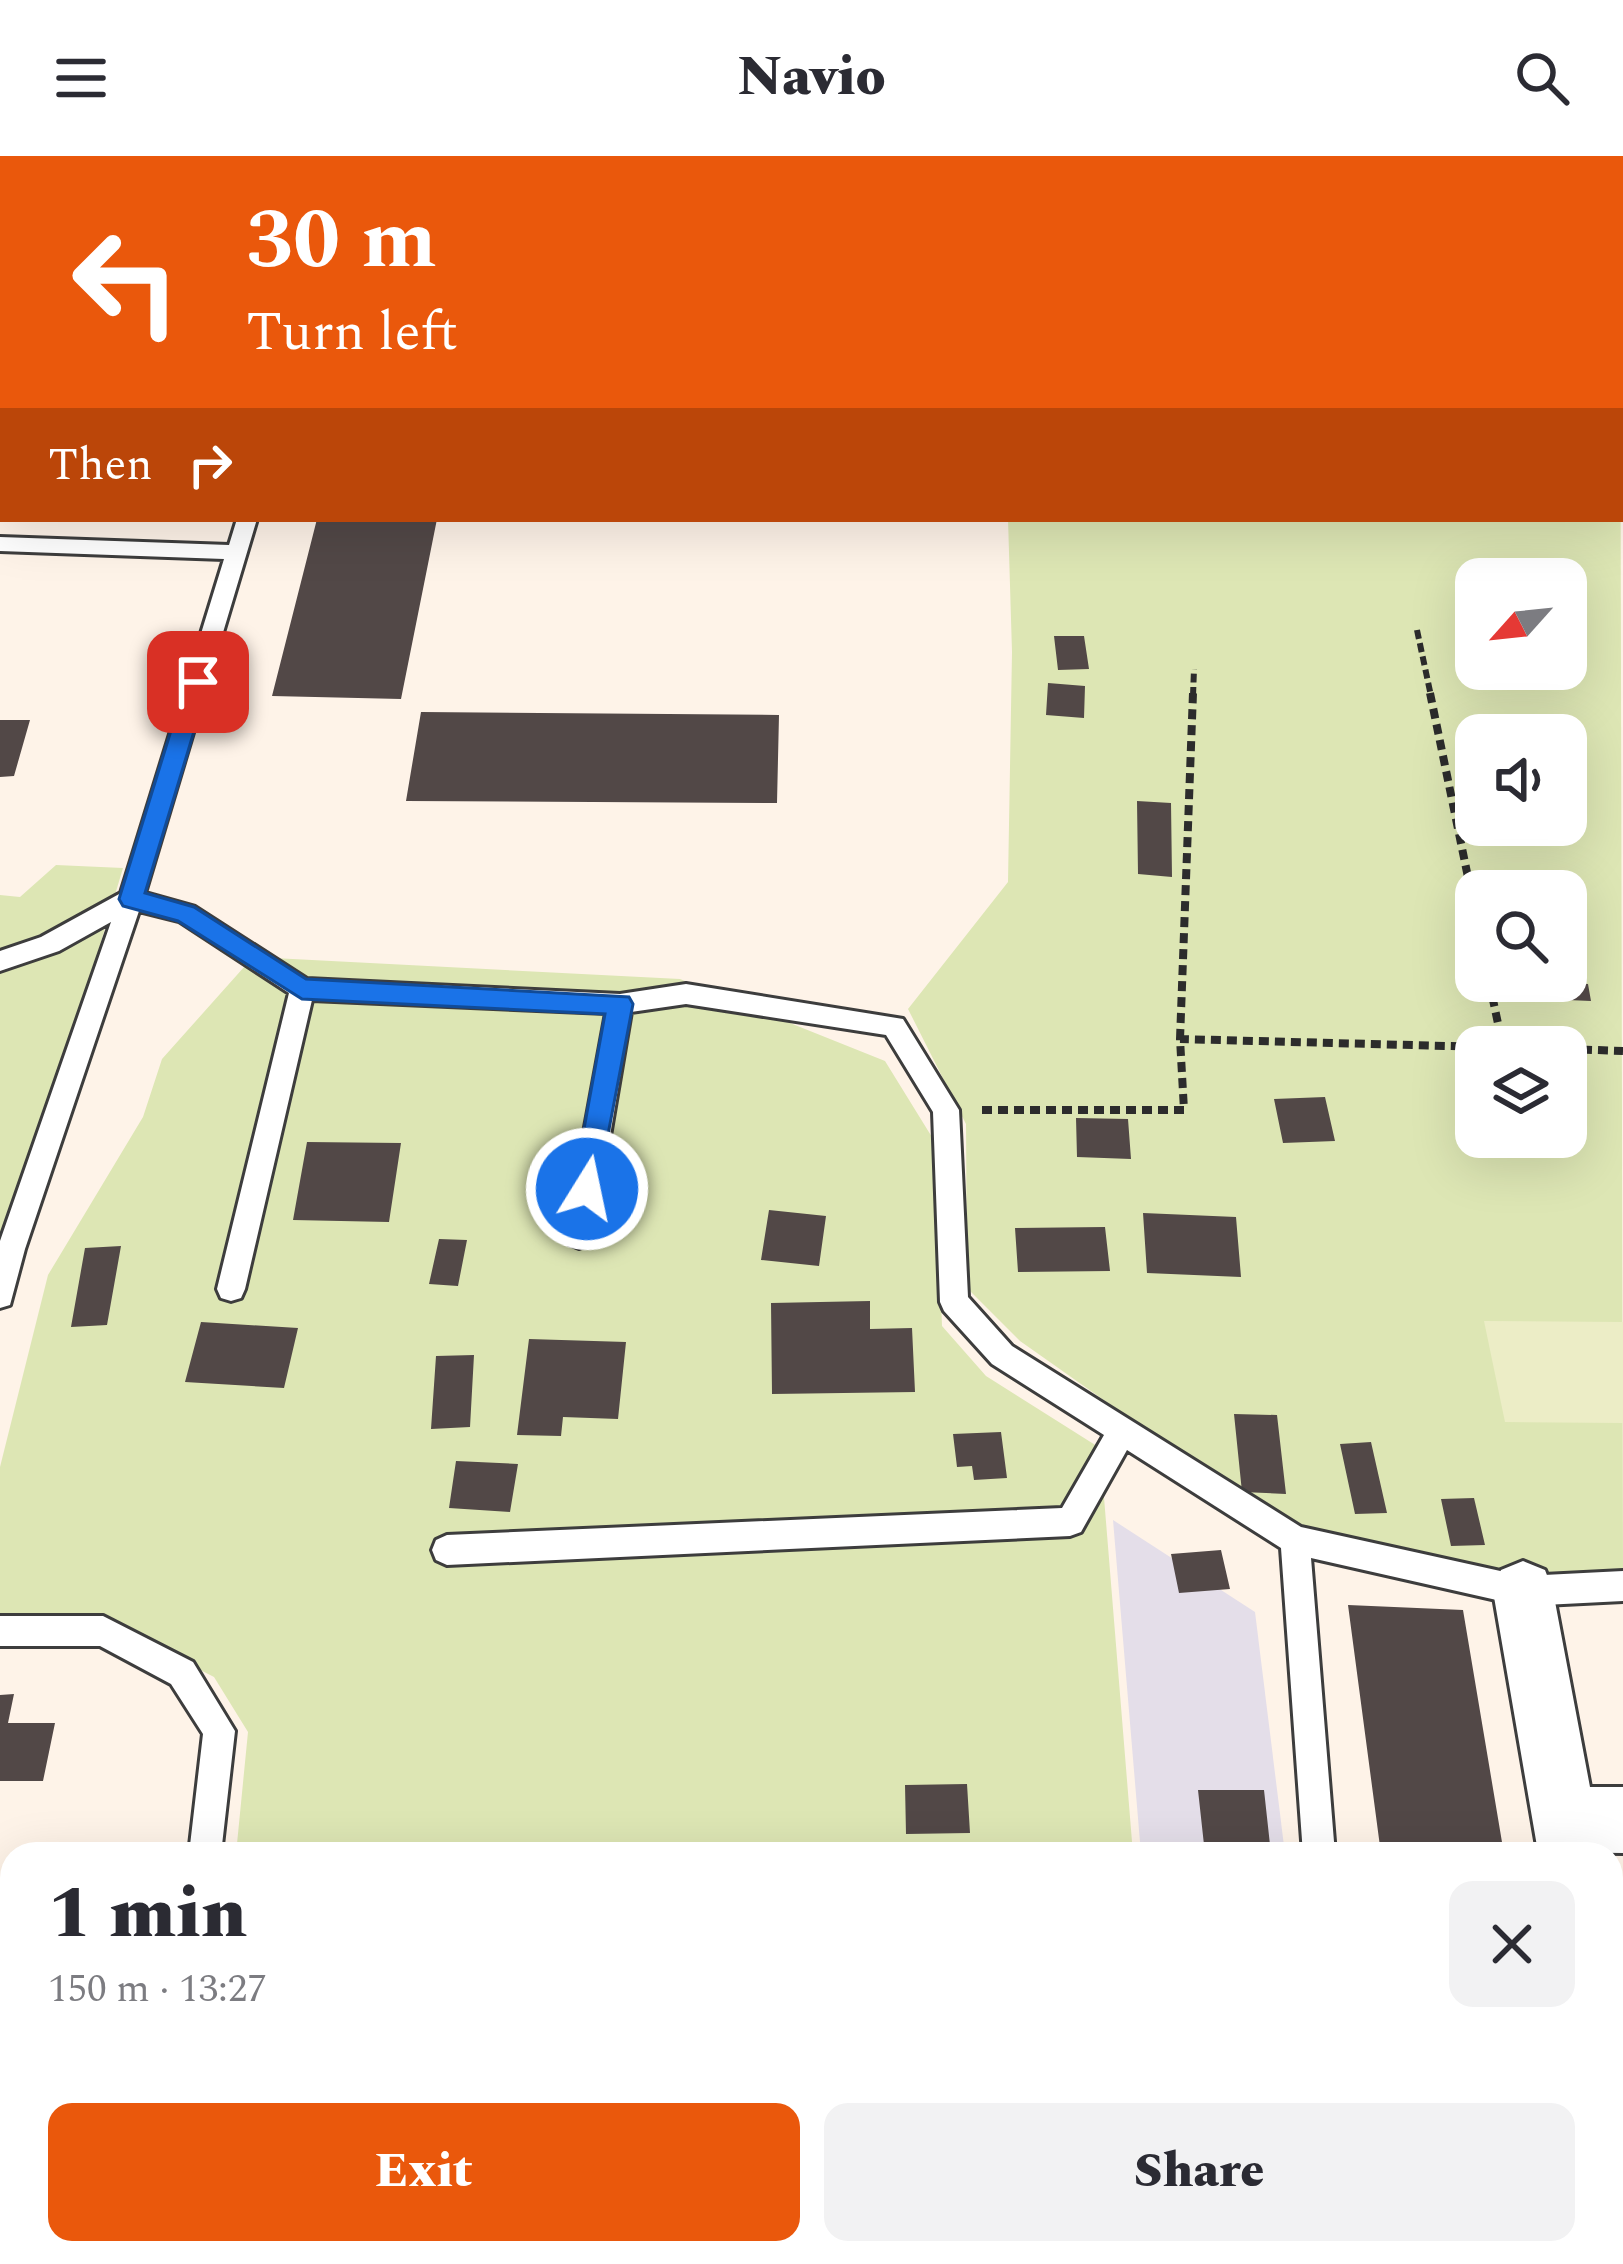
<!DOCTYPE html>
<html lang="en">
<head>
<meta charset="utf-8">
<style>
	:root { --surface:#fff; --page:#f2f2f3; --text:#2b2b33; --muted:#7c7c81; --accent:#ea580c }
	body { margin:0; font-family:Spectral,serif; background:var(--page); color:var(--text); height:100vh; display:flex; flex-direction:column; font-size:45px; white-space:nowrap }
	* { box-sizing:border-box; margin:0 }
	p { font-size:39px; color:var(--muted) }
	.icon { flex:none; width:66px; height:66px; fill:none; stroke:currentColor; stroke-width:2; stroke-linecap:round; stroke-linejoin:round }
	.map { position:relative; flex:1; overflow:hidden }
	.details { position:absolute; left:0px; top:1686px; width:1623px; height:423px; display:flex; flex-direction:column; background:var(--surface); border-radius:36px 36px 0 0; box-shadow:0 12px 48px #0002 }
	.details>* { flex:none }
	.top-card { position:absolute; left:0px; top:0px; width:1623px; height:366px; box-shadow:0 12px 48px #0002; background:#ea580c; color:#fff; overflow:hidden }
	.needle { width:78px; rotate:243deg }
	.tools { position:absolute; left:1455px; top:402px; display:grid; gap:24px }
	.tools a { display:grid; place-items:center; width:132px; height:132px; border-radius:24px; background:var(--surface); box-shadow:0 12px 48px #0002; font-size:60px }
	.pin { position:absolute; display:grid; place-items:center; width:102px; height:102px; color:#fff; margin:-51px; border-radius:24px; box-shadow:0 6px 18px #0006 }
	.me { position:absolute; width:132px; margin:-66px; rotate:10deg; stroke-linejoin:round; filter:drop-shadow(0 0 9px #0008) }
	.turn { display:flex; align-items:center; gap:42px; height:252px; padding:0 48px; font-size:54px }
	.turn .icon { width:156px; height:156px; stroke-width:2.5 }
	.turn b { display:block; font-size:84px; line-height:102px }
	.then { display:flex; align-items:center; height:114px; padding:0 48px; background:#0003; gap:24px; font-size:45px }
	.round { display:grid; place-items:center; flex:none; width:126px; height:126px; border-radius:24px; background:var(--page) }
	.overview { display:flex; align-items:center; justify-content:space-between; height:204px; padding:0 48px }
	h1 { font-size:72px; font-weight:800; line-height:90px }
	.action { display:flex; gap:24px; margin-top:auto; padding:24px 48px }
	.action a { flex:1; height:138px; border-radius:24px; background:var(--accent); color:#fff; font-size:48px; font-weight:800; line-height:138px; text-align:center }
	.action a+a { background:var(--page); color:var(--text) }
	header { display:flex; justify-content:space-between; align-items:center; height:156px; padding:0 48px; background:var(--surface); font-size:54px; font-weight:800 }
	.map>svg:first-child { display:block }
</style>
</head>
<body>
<header><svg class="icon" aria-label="menu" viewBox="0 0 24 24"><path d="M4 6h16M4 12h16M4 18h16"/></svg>Navio<svg class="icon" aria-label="search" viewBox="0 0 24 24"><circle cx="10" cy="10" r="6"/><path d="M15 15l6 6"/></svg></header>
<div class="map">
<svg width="1623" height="2108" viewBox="0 0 1623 2108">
	<rect width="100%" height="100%" fill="#fef3e8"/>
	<path fill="#e4dee9" d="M 1113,1364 L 1255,1456 L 1285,1698 L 1141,1698 Z"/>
	<path fill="#dde6b4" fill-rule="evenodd" d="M 0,0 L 314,0 L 3,3 L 3,252 Z
		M 1620,67 L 1623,1415 L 1519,1421 L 1271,1362 L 1020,1185 L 967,1132 L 966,968 L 908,853 L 1008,726 L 1012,496 L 1008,363 L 1620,363 ZM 1476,423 L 1566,423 L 1566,513 L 1476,513 ZM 1476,579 L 1566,579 L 1566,669 L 1476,669 ZM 1476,735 L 1566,735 L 1566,825 L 1476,825 ZM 1476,891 L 1566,891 L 1566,981 L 1476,981 Z
		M 56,709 L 123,712 L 0,1123 L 0,739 L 20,741 Z
		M 253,801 L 680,823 L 885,905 L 935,986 L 942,1170 L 986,1220 L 1100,1292 L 1133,1698 L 236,1698 L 248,1576 L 214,1521 L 138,1482 L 0,1469 L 0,1311 L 48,1119 L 143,961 L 162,903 Z
		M 383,2097 L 1190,2097 L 1199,2108 L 398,2108 Z"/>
	<path fill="#ecedc6" d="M 1484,1165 L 1623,1166 L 1623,1267 L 1505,1266 Z"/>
	<path fill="#524847" d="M 317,363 L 437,363 L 401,543 L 272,540 Z
		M 1054,480 L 1084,480 L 1089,513 L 1058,514 Z
		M 1048,527 L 1085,530 L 1084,562 L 1046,559 Z
		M 421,556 L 779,559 L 777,647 L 406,645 Z
		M 0,564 L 30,564 L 14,620 L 0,621 Z
		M 1137,645 L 1171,647 L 1172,721 L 1138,718 Z
		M 1541,826 L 1588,828 L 1591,845 L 1544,843 Z
		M 1325,941 L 1335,985 L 1283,987 L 1274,943 Z
		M 1076,962 L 1128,963 L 1131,1003 L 1077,1001 Z
		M 307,986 L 401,987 L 389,1066 L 293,1064 Z
		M 769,1054 L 826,1060 L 819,1110 L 761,1104 Z
		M 1143,1057 L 1236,1061 L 1241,1121 L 1147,1117 Z
		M 1105,1071 L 1110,1115 L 1018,1116 L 1015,1072 Z
		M 439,1083 L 467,1084 L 458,1130 L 429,1128 Z
		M 121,1090 L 107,1169 L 71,1171 L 85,1092 Z
		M 870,1145 L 870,1173 L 912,1172 L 915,1236 L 772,1238 L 771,1147 Z
		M 201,1166 L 298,1172 L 284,1232 L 185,1226 Z
		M 529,1183 L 626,1186 L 618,1263 L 563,1261 L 561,1280 L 517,1279 Z
		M 474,1199 L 470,1271 L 431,1273 L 436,1200 Z
		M 1234,1258 L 1277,1259 L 1286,1338 L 1242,1336 Z
		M 1001,1276 L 1007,1322 L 974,1324 L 972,1310 L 957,1311 L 953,1278 Z
		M 1371,1286 L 1387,1357 L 1355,1358 L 1340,1288 Z
		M 456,1305 L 518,1308 L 510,1356 L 449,1352 Z
		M 1474,1342 L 1485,1389 L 1451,1390 L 1441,1343 Z
		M 1221,1394 L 1230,1433 L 1179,1437 L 1171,1398 Z
		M 1348,1449 L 1463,1454 L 1504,1698 L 1381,1698 Z
		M 14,1538 L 8,1567 L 55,1567 L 43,1625 L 0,1625 L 0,1539 Z
		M 967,1628 L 970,1677 L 906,1678 L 905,1629 Z
		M 1198,1634 L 1264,1634 L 1271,1698 L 1205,1698 Z
		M 10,1881 L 12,1881 L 12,1997 L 0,1996 L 0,1921 Z"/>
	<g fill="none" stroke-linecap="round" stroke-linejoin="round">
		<defs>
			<path id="lane" d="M 347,0 L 365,0 L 346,3 Z
				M 237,363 L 257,363 L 145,737 L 195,751 L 307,823 L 620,838 L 686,828 L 903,863 L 959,954 L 968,1141 L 1012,1190 L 1301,1371 L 1523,1420 L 1623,1415 L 1623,1445 L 1523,1450 L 1311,1402 L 1335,1698 L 1303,1698 L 1281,1392 L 1127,1294 L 1081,1376 L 1070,1380 L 447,1409 L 436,1404 L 432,1394 L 436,1384 L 447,1379 L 1062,1352 L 1104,1279 L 992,1208 L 944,1155 L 940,1146 L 933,956 L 886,879 L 686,848 L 631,856 L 593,1080 L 589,1088 L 579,1092 L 569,1088 L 565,1080 L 606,857 L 312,844 L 245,1133 L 241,1142 L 231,1145 L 221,1142 L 217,1133 L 289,837 L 179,765 L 139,755 L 25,1093 L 10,1149 L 0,1152 L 0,1085 L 111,766 L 59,795 L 0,815 L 0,795 L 41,781 L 121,737 L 224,403 L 0,395 L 0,381 L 229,389 Z
				M 0,1460 L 103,1460 L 193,1506 L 235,1575 L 221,1698 L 189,1698 L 203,1578 L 171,1528 L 100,1490 L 0,1490 Z
				M 222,2097 L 270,2097 L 274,2108 L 226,2108 Z
				M 1332,2097 L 1368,2097 L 1369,2108 L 1333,2108 Z"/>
			<path id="street" d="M 360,0 L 425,0 L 427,3 L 362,3 Z
				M 1620,36 L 1623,36 L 1623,58 L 1620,58 Z
				M 1523,1405 L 1545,1414 L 1553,1435 L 1590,1631 L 1623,1631 L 1623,1697 L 1538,1696 L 1493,1435 L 1501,1414 Z
				M 1611,1846 L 1623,1850 L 1623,1974 L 1611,1969 Z"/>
		</defs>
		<use href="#lane" stroke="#3d3d3d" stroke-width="6"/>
		<use href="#street" stroke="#3d3d3d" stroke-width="6"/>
		<path stroke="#2c2c2c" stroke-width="6" stroke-dasharray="9 4.5" stroke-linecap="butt" d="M 1417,474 L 1431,540
			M 1193,540 L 1194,513"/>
		<path stroke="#2c2c2c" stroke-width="8" stroke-dasharray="10 6" stroke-linecap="butt" d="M 1430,537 L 1476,760
			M 1489,825 L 1503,891
			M 1180,883 L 1193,537
			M 1566,893 L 1623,895
			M 982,954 L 1184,954 L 1180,883 L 1487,891"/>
		<use href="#lane" fill="#fff" fill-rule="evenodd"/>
		<use href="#street" fill="#fff" fill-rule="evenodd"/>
	</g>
	<path fill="#1a73e8" stroke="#114b97" stroke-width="3" d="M 198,518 L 209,526 L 145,737 L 194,751 L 306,823 L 629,841 L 633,848 L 596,1041 L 577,1041 L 573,1033 L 605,858 L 302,843 L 178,765 L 123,750 L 119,743 L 186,526 Z"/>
</svg>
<div class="tools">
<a><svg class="needle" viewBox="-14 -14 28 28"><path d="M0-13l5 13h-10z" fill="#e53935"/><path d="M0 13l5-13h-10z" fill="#7c7c81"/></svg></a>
<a><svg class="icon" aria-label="sound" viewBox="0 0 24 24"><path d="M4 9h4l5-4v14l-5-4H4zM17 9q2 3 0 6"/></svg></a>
<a><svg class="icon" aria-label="search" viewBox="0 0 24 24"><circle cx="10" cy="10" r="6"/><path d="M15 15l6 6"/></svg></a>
<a><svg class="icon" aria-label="layers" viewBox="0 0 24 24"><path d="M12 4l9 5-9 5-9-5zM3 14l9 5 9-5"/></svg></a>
</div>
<div class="pin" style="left:198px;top:526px;background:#d93025"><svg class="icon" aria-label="arrive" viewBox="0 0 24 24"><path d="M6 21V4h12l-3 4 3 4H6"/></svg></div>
<svg class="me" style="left:587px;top:1033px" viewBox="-20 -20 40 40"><circle r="17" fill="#1a73e8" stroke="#fff" stroke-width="3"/><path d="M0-11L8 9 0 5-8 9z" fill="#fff"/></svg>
<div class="top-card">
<div class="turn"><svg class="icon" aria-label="left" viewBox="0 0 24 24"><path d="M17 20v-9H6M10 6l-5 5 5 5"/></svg><div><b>30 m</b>Turn left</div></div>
<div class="then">Then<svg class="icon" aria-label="right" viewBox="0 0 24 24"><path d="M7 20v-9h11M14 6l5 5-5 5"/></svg></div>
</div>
<section class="details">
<div class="overview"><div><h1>1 min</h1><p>150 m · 13:27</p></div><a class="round"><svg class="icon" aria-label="close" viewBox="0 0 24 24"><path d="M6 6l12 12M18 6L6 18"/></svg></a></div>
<div class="action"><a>Exit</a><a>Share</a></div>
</section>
</div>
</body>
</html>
